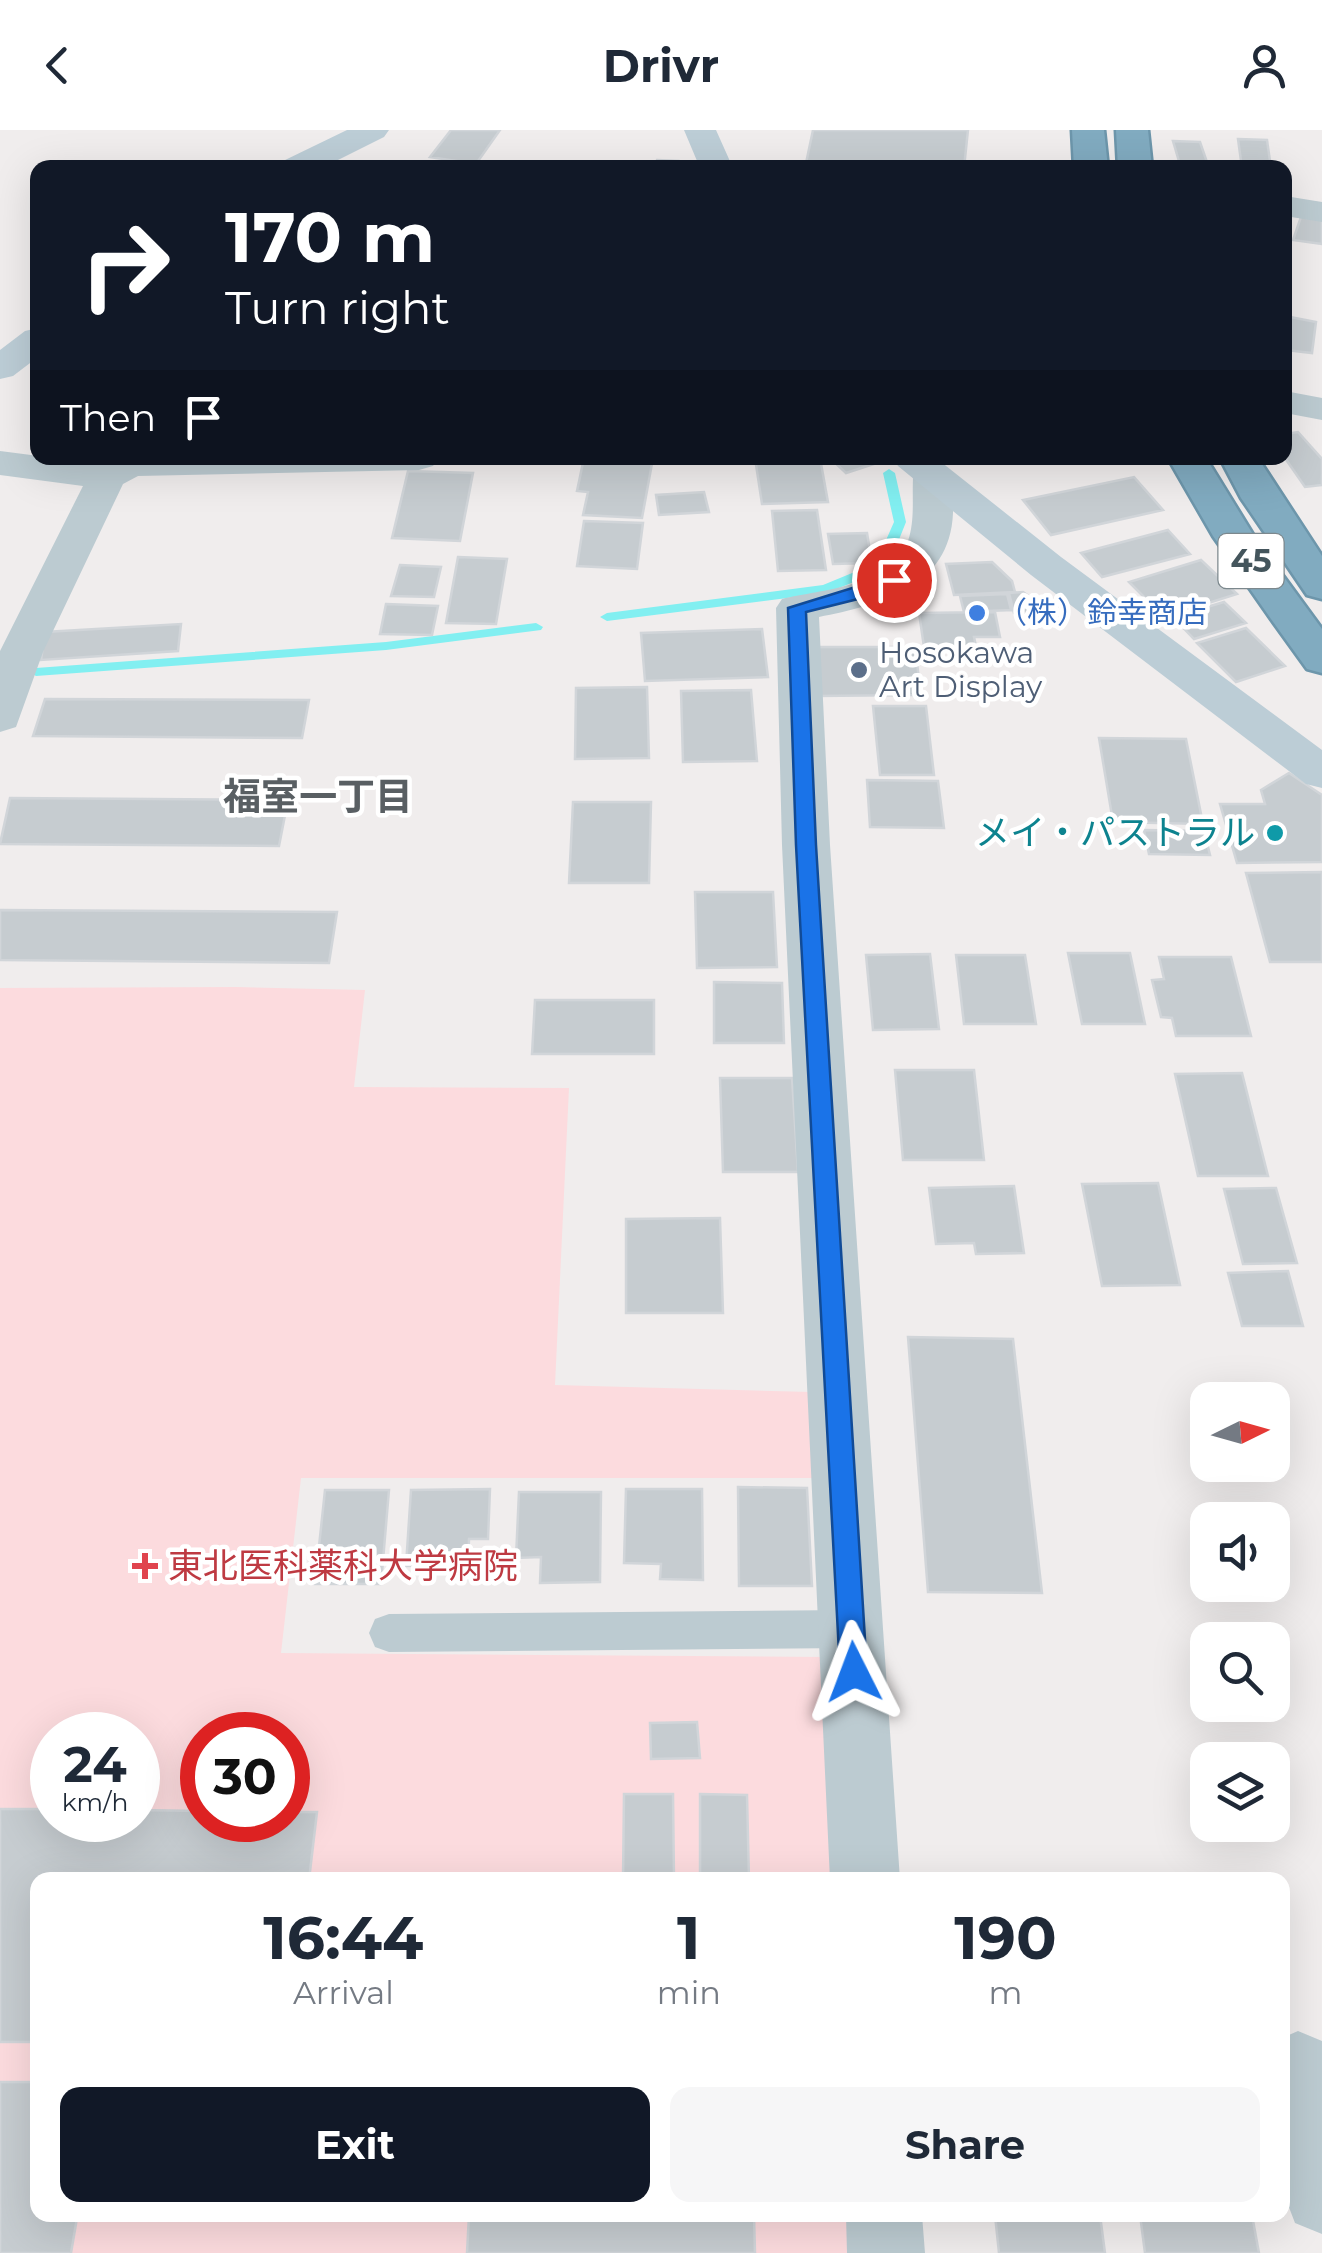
<!DOCTYPE html>
<html lang="en">
<head>
<meta charset="utf-8">
<style>
	:root { --surface:#fff; --page:#f6f6f7; --text:#1f2937; --muted:#747a83; --accent:#111827 }
	body { margin:0; font-family:Montserrat,"Noto Sans JP",sans-serif; background:var(--page); color:var(--text); height:100vh; display:flex; flex-direction:column; font-size:38px; white-space:nowrap }
	* { box-sizing:border-box; margin:0 }
	p { font-size:32px; color:var(--muted) }
	.icon { flex:none; width:55px; height:55px; fill:none; stroke:currentColor; stroke-width:2; stroke-linecap:round; stroke-linejoin:round }
	.map { position:relative; flex:1; overflow:hidden }
	.side { position:absolute; left:30px; top:1742px; width:1260px; height:350px; display:flex; flex-direction:column; background:var(--surface); border-radius:20px; box-shadow:0 10px 40px #0002 }
	.side>* { flex:none }
	.top-card { position:absolute; left:30px; top:30px; width:1262px; height:305px; border-radius:20px; box-shadow:0 10px 40px #0002; background:#111827; color:#fff; overflow:hidden }
	.needle { width:65px; rotate:85deg }
	.fabs { position:absolute; left:1190px; top:1252px; display:grid; gap:20px }
	.fabs a { display:grid; place-items:center; width:100px; height:100px; border-radius:20px; background:var(--surface); box-shadow:0 10px 40px #0002; font-size:50px }
	.speed { position:absolute; left:30px; top:1582px; display:flex; gap:20px; font-size:50px; font-weight:700; text-align:center }
	.speed>* { display:grid; place-content:center; width:130px; height:130px; border-radius:50%; background:var(--surface); box-shadow:0 10px 40px #0002; line-height:1 }
	.speed small { font-size:25px; font-weight:400 }
	.speed .limit { border:15px solid #d22; background:#fff; color:#111 }
	.pin { position:absolute; display:grid; place-items:center; width:85px; height:85px; color:#fff; margin:-42px; border:5px solid #fff; border-radius:50%; box-shadow:0 2px 10px #0007 }
	.me { position:absolute; width:110px; margin:-55px; rotate:357deg; stroke-linejoin:round; filter:drop-shadow(0 0 8px #0008) }
	.turn { display:flex; align-items:center; gap:35px; height:210px; padding:0 30px; font-size:45px }
	.turn .icon { width:130px; height:130px; stroke-width:2.5 }
	.turn b { display:block; font-size:70px; line-height:85px }
	.then { display:flex; align-items:center; height:95px; padding:0 30px; background:#0003; gap:20px; font-size:38px }
	.eta { display:flex; justify-content:space-evenly; align-items:center; height:170px; text-align:center }
	.eta b { font-size:60px; font-weight:700; line-height:70px }
	.primary-button { display:flex; gap:20px; margin-top:auto; padding:20px 30px }
	.primary-button a { flex:1; height:115px; border-radius:20px; background:var(--accent); color:#fff; font-size:40px; font-weight:700; line-height:115px; text-align:center }
	.primary-button a+a { background:var(--page); color:var(--text) }
	header { display:flex; justify-content:space-between; align-items:center; height:130px; padding:0 30px; background:var(--surface); font-size:45px; font-weight:700 }
	.map>svg:first-child { display:block }
</style>
</head>
<body>
<header><svg class="icon" aria-label="back" viewBox="0 0 24 24"><path d="M15 5l-7 7 7 7"/></svg>Drivr<svg class="icon" aria-label="person" viewBox="0 0 24 24"><circle cx="12" cy="8" r="4"/><path d="M4 21q1-7 8-7t8 7"/></svg></header>
<div class="map">
<svg width="1322" height="2123" viewBox="0 0 1322 2123">
	<rect width="100%" height="100%" fill="#f0eded"/>
	<path fill="#fcdbde" fill-rule="evenodd" d="M 236,857 L 365,860 L 354,957 L 569,958 L 555,1255 L 811,1262 L 814,1348 L 301,1348 L 281,1523 L 826,1527 L 834,1750 L 38,1750 L 38,2085 L 847,2085 L 848,2123 L 0,2123 L 0,858 ZM 52,1605 L 138,1605 L 138,1690 L 52,1690 ZM 202,1605 L 288,1605 L 288,1690 L 202,1690 Z"/>
	<g fill="none" stroke-linecap="round" stroke-linejoin="round">
		<path fill="#82eff1" fill-rule="evenodd" d="M 889,339 L 895,343 L 906,392 L 894,422 L 867,447 L 826,463 L 607,491 L 600,487 L 607,483 L 823,455 L 857,441 L 883,417 L 894,392 L 883,343 Z
			M 536,493 L 543,497 L 541,500 L 386,520 L 36,546 L 29,542 L 36,538 L 386,512 Z"/>
	</g>
	<path fill="#c6ccd0" stroke="#d1d5d9" stroke-width="2.5" d="M 451,0 L 500,0 L 476,34 L 430,27 Z
		M 813,0 L 968,0 L 964,38 L 805,38 Z
		M 1238,9 L 1267,10 L 1271,38 L 1242,38 Z
		M 1173,11 L 1200,12 L 1209,38 L 1181,38 Z
		M 657,30 L 678,31 L 676,38 L 615,38 L 617,32 L 655,35 Z
		M 1302,84 L 1322,88 L 1322,114 L 1293,110 Z
		M 1285,186 L 1316,192 L 1312,223 L 1285,220 Z
		M 1298,302 L 1322,329 L 1322,355 L 1305,357 L 1285,328 L 1285,304 Z
		M 584,328 L 653,328 L 642,388 L 583,385 L 588,362 L 577,361 Z
		M 755,328 L 820,328 L 828,372 L 762,374 Z
		M 830,328 L 875,328 L 880,332 L 846,343 Z
		M 408,341 L 473,343 L 460,411 L 392,408 Z
		M 1134,347 L 1163,380 L 1051,405 L 1023,370 Z
		M 704,362 L 709,382 L 659,385 L 656,365 Z
		M 817,380 L 826,440 L 778,441 L 772,381 Z
		M 584,391 L 643,393 L 637,439 L 577,436 Z
		M 1168,400 L 1190,424 L 1102,447 L 1081,423 Z
		M 867,403 L 872,433 L 833,434 L 828,404 Z
		M 458,427 L 507,429 L 496,494 L 446,493 Z
		M 1201,430 L 1237,464 L 1164,487 L 1129,452 Z
		M 992,432 L 1012,451 L 1015,462 L 954,465 L 946,434 Z
		M 400,435 L 441,437 L 434,467 L 391,466 Z
		M 1023,462 L 1051,482 L 1014,483 L 1009,463 Z
		M 1007,464 L 1011,480 L 964,482 L 960,466 Z
		M 1224,472 L 1246,493 L 1194,509 L 1173,487 Z
		M 386,474 L 438,476 L 432,505 L 380,504 Z
		M 995,482 L 1000,507 L 974,507 L 976,516 L 924,517 L 919,483 Z
		M 181,494 L 178,521 L 41,530 L 45,502 Z
		M 1246,498 L 1285,536 L 1236,552 L 1197,513 Z
		M 762,499 L 768,547 L 645,551 L 641,503 Z
		M 811,517 L 915,517 L 921,565 L 815,566 Z
		M 647,557 L 649,628 L 575,629 L 576,558 Z
		M 751,560 L 757,631 L 683,632 L 681,561 Z
		M 45,569 L 309,570 L 302,608 L 33,606 Z
		M 873,576 L 926,576 L 934,645 L 880,645 Z
		M 1099,608 L 1186,609 L 1203,694 L 1113,692 Z
		M 1289,643 L 1322,665 L 1322,732 L 1237,733 L 1220,674 L 1265,674 L 1261,660 Z
		M 867,650 L 938,651 L 944,698 L 870,697 Z
		M 10,668 L 288,670 L 279,716 L 0,714 Z
		M 573,672 L 651,672 L 649,753 L 569,753 Z
		M 1144,700 L 1204,701 L 1210,725 L 1149,724 Z
		M 1322,742 L 1322,832 L 1270,832 L 1246,743 Z
		M 695,762 L 773,762 L 777,837 L 697,838 Z
		M 0,780 L 337,782 L 329,833 L 0,830 Z
		M 1068,823 L 1130,823 L 1145,894 L 1082,894 Z
		M 930,824 L 939,899 L 873,900 L 866,825 Z
		M 956,825 L 1025,825 L 1036,894 L 964,894 Z
		M 1159,827 L 1231,827 L 1251,906 L 1176,906 L 1172,888 L 1161,887 L 1152,850 L 1164,849 Z
		M 714,852 L 782,853 L 784,913 L 714,913 Z
		M 535,870 L 654,870 L 654,924 L 532,924 Z
		M 895,940 L 974,940 L 984,1030 L 903,1030 Z
		M 1242,943 L 1268,1046 L 1198,1046 L 1175,944 Z
		M 720,948 L 792,948 L 798,1042 L 723,1042 Z
		M 1158,1053 L 1180,1155 L 1102,1156 L 1082,1054 Z
		M 1014,1056 L 1024,1123 L 976,1124 L 974,1113 L 936,1114 L 929,1058 Z
		M 1276,1058 L 1297,1133 L 1243,1134 L 1224,1059 Z
		M 720,1088 L 723,1183 L 626,1183 L 626,1089 Z
		M 1288,1141 L 1303,1196 L 1242,1196 L 1228,1143 Z
		M 908,1207 L 1013,1209 L 1042,1463 L 928,1462 Z
		M 738,1357 L 807,1358 L 812,1456 L 739,1456 Z
		M 490,1359 L 488,1409 L 469,1409 L 468,1435 L 406,1436 L 411,1360 Z
		M 626,1359 L 702,1359 L 703,1450 L 660,1449 L 661,1434 L 624,1433 Z
		M 325,1360 L 389,1360 L 381,1454 L 315,1454 Z
		M 519,1362 L 601,1362 L 600,1452 L 540,1453 L 541,1427 L 516,1428 Z
		M 697,1592 L 700,1628 L 651,1629 L 650,1593 Z
		M 624,1664 L 673,1664 L 674,1750 L 623,1750 Z
		M 700,1664 L 747,1665 L 749,1750 L 700,1750 Z
		M 0,1679 L 52,1679 L 52,1690 L 138,1690 L 138,1680 L 202,1681 L 202,1690 L 288,1690 L 288,1682 L 317,1682 L 309,1750 L 38,1750 L 38,1912 L 0,1912 Z
		M 0,1952 L 38,1952 L 38,2085 L 215,2085 L 214,2090 L 77,2088 L 71,2123 L 0,2123 Z
		M 469,2085 L 754,2085 L 755,2123 L 467,2123 Z
		M 995,2085 L 1100,2085 L 1105,2123 L 999,2123 Z
		M 1140,2085 L 1252,2085 L 1259,2123 L 1145,2123 Z"/>
	<g fill="none" stroke-linecap="round" stroke-linejoin="round">
		<defs>
			<path id="highway" d="M 1072,0 L 1104,0 L 1108,38 L 1074,38 Z
				M 1116,0 L 1148,0 L 1152,38 L 1118,38 Z
				M 1168,328 L 1206,328 L 1254,406 L 1322,499 L 1322,543 L 1307,539 L 1271,489 L 1213,406 Z
				M 1220,328 L 1258,328 L 1322,426 L 1322,469 L 1307,465 L 1241,368 Z"/>
		</defs>
		<use href="#highway" stroke="#6d96ab" stroke-width="5"/>
		<path fill="#bccbd1" fill-rule="evenodd" d="M 851,1480 L 865,1485 L 871,1499 L 865,1513 L 851,1518 L 389,1522 L 375,1517 L 369,1503 L 375,1489 L 389,1484 Z"/>
		<path fill="#bccbd1" fill-rule="evenodd" d="M 1285,66 L 1322,72 L 1322,92 L 1285,86 Z
			M 1285,261 L 1322,268 L 1322,290 L 1285,283 Z
			M 0,321 L 101,334 L 113,328 L 439,328 L 433,336 L 419,340 L 138,346 L 123,354 L 43,522 L 16,597 L 0,602 L 0,521 L 83,356 L 0,345 Z
			M 933,335 L 947,339 C 956,351 953,368 953,383 C 950,458 879,475 819,487 L 830,715 L 900,1750 L 830,1750 L 782,715 L 776,478 L 782,469 C 822,459 892,457 908,411 C 915,391 912,368 913,347 L 919,339 Z
			M 1298,1901 L 1322,1911 L 1322,2104 L 1295,2093 L 1282,2059 L 1282,1908 Z
			M 846,2085 L 922,2085 L 925,2123 L 847,2123 Z"/>
		<path fill="#bccdd6" fill-rule="evenodd" d="M 347,0 L 389,0 L 384,7 L 322,38 L 279,38 L 283,31 Z
			M 684,0 L 716,0 L 733,38 L 700,38 Z
			M 38,198 L 38,227 L 13,246 L 0,249 L 0,220 L 25,201 Z
			M 893,328 L 936,328 L 1061,427 L 1322,620 L 1322,658 L 1306,654 L 1031,445 L 898,336 Z"/>
		<use href="#highway" fill="#81abc0" fill-rule="evenodd"/>
	</g>
	<path fill="#1a73e8" stroke="#114b97" stroke-width="2.5" d="M 894,445 L 903,450 L 882,463 L 806,482 L 816,715 L 867,1542 L 863,1551 L 854,1555 L 844,1551 L 840,1542 L 796,715 L 788,478 Z"/>
	<circle fill="#3f7fe0" stroke="#fff" stroke-width="4" cx="977" cy="483" r="10"/>
	<circle fill="#5c6f8a" stroke="#fff" stroke-width="4" cx="859" cy="540" r="10"/>
	<circle fill="#0f9aa8" stroke="#fff" stroke-width="4" cx="1275" cy="703" r="10"/>
	<path fill="#e0444e" stroke="#fff" stroke-width="4" d="M140 1421h10v10h10v10h-10v10h-10v-10h-10v-10h10z"/>
	<g text-anchor="middle" stroke-width="9" stroke-linejoin="round" paint-order="stroke">
		<g font-size="30" fill="#366cbe" stroke="#fff" text-anchor="start">
			<text x="997" y="493">（株）鈴幸商店</text>
		</g>
		<g font-size="30" fill="#4e5e75" stroke="#fff" text-anchor="start">
			<text x="879" y="533">Hosokawa<tspan x="879" dy="34">Art Display</tspan></text>
		</g>
		<rect fill="#fff" stroke="#7c888d" stroke-width="2.5" x="1218.5" y="404" width="65" height="54" rx="8"/>
		<g font-size="32" font-weight="bold" fill="#44555c">
			<text x="1251" y="442">45</text>
		</g>
		<g font-size="35" fill="#0d838f" stroke="#fff" text-anchor="end">
			<text x="1255" y="715">メイ・パストラル</text>
		</g>
		<g font-size="35" fill="#be3a42" stroke="#fff" text-anchor="start">
			<text x="168" y="1448">東北医科薬科大学病院</text>
		</g>
		<g font-size="38" font-weight="bold" fill="#595f63" stroke="#fff">
			<text x="318" y="680">福室一丁目</text>
		</g>
	</g>
</svg>
<div class="fabs">
<a><svg class="needle" viewBox="-14 -14 28 28"><path d="M0-13l5 13h-10z" fill="#e53935"/><path d="M0 13l5-13h-10z" fill="#747a83"/></svg></a>
<a><svg class="icon" aria-label="sound" viewBox="0 0 24 24"><path d="M4 9h4l5-4v14l-5-4H4zM17 9q2 3 0 6"/></svg></a>
<a><svg class="icon" aria-label="search" viewBox="0 0 24 24"><circle cx="10" cy="10" r="6"/><path d="M15 15l6 6"/></svg></a>
<a><svg class="icon" aria-label="layers" viewBox="0 0 24 24"><path d="M12 4l9 5-9 5-9-5zM3 14l9 5 9-5"/></svg></a>
</div>
<div class="speed"><div>24<small>km/h</small></div><div class="limit">30</div></div>
<div class="pin" style="left:894px;top:450px;background:#d93025"><svg class="icon" aria-label="arrive" viewBox="0 0 24 24"><path d="M6 21V4h12l-3 4 3 4H6"/></svg></div>
<svg class="me" style="left:854px;top:1542px" viewBox="-20 -20 40 40"><path d="M0-17L14 15 0 8-14 15z" fill="#1a73e8" stroke="#fff" stroke-width="4"/></svg>
<div class="top-card">
<div class="turn"><svg class="icon" aria-label="right" viewBox="0 0 24 24"><path d="M7 20v-9h11M14 6l5 5-5 5"/></svg><div><b>170 m</b>Turn right</div></div>
<div class="then">Then<svg class="icon" aria-label="arrive" viewBox="0 0 24 24"><path d="M6 21V4h12l-3 4 3 4H6"/></svg></div>
</div>
<section class="side">
<div class="eta">
<div><b>16:44</b><p>Arrival</p></div>
<div><b>1</b><p>min</p></div>
<div><b>190</b><p>m</p></div>
</div>
<div class="primary-button"><a>Exit</a><a>Share</a></div>
</section>
</div>
</body>
</html>
